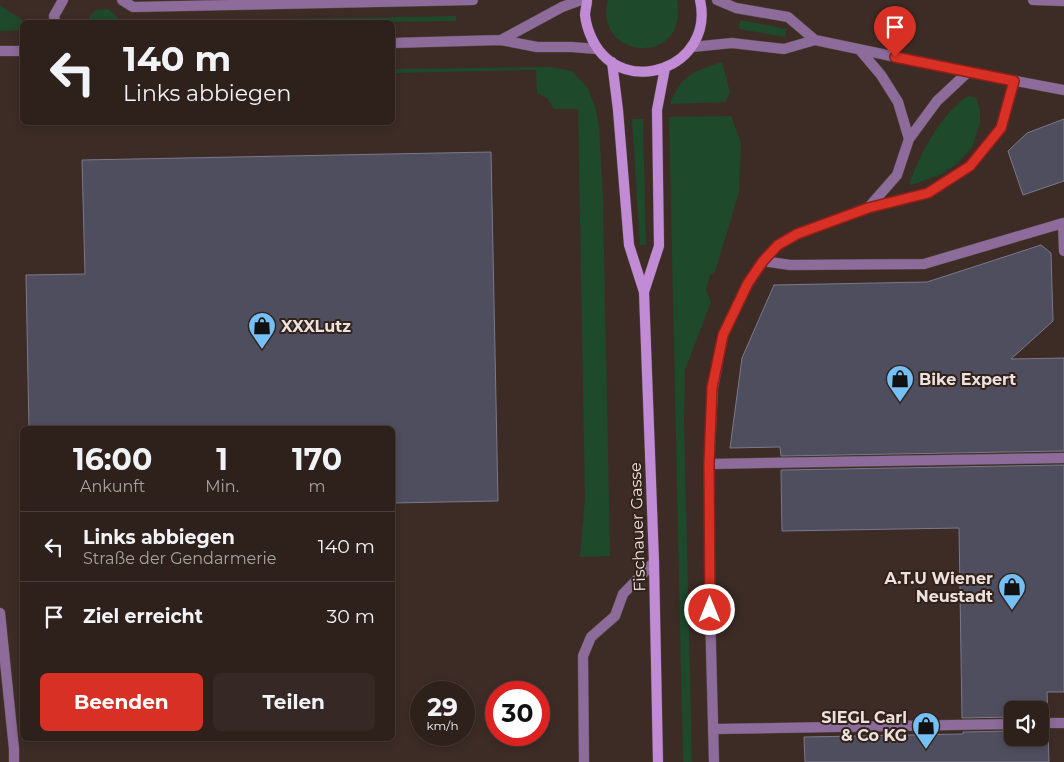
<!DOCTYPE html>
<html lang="de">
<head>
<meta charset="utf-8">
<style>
	:root { --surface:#2e211c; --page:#362925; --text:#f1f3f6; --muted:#a7a3a3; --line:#493e3b; --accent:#d93025 }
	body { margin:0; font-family:Montserrat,sans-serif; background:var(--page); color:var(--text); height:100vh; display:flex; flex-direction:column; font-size:19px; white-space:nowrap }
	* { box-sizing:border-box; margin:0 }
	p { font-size:16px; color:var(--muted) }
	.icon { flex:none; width:28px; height:28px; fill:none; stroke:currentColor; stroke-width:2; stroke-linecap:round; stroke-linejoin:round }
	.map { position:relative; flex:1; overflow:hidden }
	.sheet { position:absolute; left:20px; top:426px; width:375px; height:315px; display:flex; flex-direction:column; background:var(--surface); border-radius:8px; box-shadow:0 2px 8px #0003,0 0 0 1px var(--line) }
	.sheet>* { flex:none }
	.banner { position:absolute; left:20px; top:20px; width:375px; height:105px; border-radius:8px; box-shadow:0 2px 8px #0003,0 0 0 1px var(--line); background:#2e211c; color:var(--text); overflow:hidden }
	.controls { position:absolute; left:1004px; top:701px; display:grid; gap:10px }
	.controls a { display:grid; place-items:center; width:45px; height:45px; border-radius:8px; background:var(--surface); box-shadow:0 2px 8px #0003,0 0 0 1px var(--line); font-size:25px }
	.speed { position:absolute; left:410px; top:681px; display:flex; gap:10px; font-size:25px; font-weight:700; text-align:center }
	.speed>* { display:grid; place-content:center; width:65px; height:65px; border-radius:50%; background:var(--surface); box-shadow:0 2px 8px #0003,0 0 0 1px var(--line); line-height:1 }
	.speed small { font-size:12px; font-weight:400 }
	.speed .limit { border:8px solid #d22; background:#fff; color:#111 }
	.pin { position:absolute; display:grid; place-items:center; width:42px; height:42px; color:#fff; margin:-51px -21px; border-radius:50% 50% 50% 0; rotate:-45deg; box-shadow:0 0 5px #0007 }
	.pin .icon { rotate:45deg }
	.me { position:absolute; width:55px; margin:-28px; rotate:0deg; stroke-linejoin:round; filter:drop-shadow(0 0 4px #0008) }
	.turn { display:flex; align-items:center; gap:18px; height:105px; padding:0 20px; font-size:22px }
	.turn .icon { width:65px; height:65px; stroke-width:2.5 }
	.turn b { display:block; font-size:35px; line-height:42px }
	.eta { display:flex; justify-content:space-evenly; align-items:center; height:85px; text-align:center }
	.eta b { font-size:30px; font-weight:700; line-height:35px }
	.action { display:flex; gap:10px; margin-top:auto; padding:10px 20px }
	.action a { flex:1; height:58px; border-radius:8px; background:var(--accent); color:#fff; font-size:20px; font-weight:700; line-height:58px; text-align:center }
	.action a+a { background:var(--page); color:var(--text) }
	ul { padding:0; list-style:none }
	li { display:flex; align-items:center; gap:15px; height:70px; padding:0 20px; border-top:1px solid var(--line) }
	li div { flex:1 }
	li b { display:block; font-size:19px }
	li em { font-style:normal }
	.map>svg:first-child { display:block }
</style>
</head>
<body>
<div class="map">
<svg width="1064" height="762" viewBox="0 0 1064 762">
	<rect width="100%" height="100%" fill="#3d2c26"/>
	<path fill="#1e492b" d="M 608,0 L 677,0 C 690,68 592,60 608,0 Z
		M 0,5 L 25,22 L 22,22 L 22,30 L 0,31 Z
		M 108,9 L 115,15 L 121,22 L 456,16 L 456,21 L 375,22 L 88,22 L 89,17 L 96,10 Z
		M 740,20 L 786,29 L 785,37 L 739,29 Z
		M 722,62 L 730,92 L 726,102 L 670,104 C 681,75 694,71 722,62 Z
		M 550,67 L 572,71 L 587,87 L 596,109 L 599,128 L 603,197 L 610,556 L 580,557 L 585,498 L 578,109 L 554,109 L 547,98 L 537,93 L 536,70 L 392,73 L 393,69 Z
		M 968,96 L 976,98 L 980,110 L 980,123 L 972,147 L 958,163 L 942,174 L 911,185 L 909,183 C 923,151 938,117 968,96 Z
		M 731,116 L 741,143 L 739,192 L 715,272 L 710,275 L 706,290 L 711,302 L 685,370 L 684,420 L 692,762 L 683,762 L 669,117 Z
		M 632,119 L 643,119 L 646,245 L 640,245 Z"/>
	<path fill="#4e4e5e" stroke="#7a798b" d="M 1064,119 L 1064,181 L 1023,195 L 1008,151 L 1027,133 Z
		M 491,152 L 498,501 L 392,503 L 392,429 L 29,429 L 26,275 L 85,274 L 82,160 Z
		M 1041,245 L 1051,253 L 1053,321 L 1011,359 L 1064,358 L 1064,451 L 781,456 L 780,447 L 730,448 L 742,358 L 774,285 L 927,282 Z
		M 1064,465 L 1064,692 L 1047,692 L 1048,716 L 1040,716 L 1040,710 L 1012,710 L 1012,717 L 962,718 L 959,528 L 782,531 L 781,470 Z
		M 1040,730 L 1048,730 L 1049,762 L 805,762 L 804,737 L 963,734 L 963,732 L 1012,731 L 1012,738 L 1040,738 Z"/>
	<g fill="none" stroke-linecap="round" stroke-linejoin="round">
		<defs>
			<path id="lane" d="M 122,0 L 133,7 L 473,0
				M 1033,0 L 1064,1
				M 55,22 L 54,16 L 63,0
				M 763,261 L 790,265 L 924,264 L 1063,223 L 1064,251
				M 709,464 L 1064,458
				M 0,613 L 14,749 L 14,762
				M 1040,723 L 1064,723
				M 713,729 L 1012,724
				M 584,762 L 583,656 L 591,637 L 615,616 L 623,594 L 654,562"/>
			<path id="street" d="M 717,0 L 736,8 L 788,17 L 815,40 L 968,72 L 1064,90
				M 501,40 L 562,7 L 581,0
				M 392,43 L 501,40 L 537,47 L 571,47 L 597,49
				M 692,47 L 732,43 L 784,49 L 815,40
				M 859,49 L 881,75 L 898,102 L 909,139
				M 0,51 L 22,51
				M 868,208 L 897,175 L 909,139 L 937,101 L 968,72
				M 714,762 L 710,610 L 709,464 L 713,388 L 723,335 L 748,283 L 763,261 L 778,245 L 797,234 L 868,208 L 928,193 L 970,166 L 1001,128 L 1014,81"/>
			<path id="secondary" d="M 587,0 C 587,5 585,10 585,15 C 586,24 589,33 593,41 C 624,100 715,67 700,0
				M 612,62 L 618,110 L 629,245 L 644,292 L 654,562 L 658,762
				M 644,292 L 659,246 L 657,110 L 665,68"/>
		</defs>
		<use href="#lane" stroke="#594943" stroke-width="11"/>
		<use href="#street" stroke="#594943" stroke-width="11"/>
		<use href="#secondary" stroke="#594943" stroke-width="11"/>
		<use href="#lane" stroke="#8d6b9a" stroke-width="10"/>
		<use href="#street" stroke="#8d6b9a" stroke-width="10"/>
		<use href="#secondary" stroke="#c28bd6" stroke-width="10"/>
	</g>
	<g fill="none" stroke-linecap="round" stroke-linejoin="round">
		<defs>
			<path id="route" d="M 710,610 L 709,464 L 712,388 L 723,335 L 748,283 L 763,261 L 778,245 L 797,234 L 868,208 L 928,193 L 970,166 L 1001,128 L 1014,81 L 895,57"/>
		</defs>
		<use href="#route" stroke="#8d1f18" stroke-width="12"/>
		<use href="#route" stroke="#d93025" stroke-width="9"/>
	</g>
	<defs>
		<symbol id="shop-pin" viewBox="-11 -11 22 30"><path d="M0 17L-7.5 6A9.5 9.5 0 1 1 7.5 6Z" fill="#75c0f6" stroke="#32221c"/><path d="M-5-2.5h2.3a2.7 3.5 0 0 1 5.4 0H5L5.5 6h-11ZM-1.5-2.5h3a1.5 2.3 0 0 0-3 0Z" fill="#111"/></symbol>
	</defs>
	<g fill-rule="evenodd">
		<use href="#shop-pin" x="246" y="310" width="32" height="43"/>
		<use href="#shop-pin" x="884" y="363" width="32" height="43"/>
		<use href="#shop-pin" x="996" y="571" width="32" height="43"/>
		<use href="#shop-pin" x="910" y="710" width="32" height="43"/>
	</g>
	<g text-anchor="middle" stroke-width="4" stroke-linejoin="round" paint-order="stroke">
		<g font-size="16" font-weight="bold" fill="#ece1dd" stroke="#32221c" text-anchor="start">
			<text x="281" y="332">XXXLutz</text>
			<text x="919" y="385">Bike Expert</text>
			<text x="993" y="584" text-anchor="end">A.T.U Wiener<tspan x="993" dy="18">Neustadt</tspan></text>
			<text x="907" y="723" text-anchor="end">SIEGL Carl<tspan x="907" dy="18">&amp; Co KG</tspan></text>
		</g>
		<g font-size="16" fill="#ece1dd" stroke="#32221c">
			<text transform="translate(637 527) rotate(-92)" y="6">Fischauer Gasse</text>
		</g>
	</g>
</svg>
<div class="controls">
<a><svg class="icon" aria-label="sound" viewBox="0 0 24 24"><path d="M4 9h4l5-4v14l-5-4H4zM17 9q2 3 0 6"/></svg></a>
</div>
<div class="speed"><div>29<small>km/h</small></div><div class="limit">30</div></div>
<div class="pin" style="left:895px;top:57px;background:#d93025"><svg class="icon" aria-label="arrive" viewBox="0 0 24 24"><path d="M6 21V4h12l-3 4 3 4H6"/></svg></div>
<svg class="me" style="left:710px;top:610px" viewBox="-20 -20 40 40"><circle r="17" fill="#d93025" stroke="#fff" stroke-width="3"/><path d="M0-11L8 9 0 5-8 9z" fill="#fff"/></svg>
<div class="banner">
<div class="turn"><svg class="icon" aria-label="left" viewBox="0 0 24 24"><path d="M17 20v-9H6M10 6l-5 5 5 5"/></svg><div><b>140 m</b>Links abbiegen</div></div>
</div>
<section class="sheet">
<div class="eta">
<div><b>16:00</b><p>Ankunft</p></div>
<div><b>1</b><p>Min.</p></div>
<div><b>170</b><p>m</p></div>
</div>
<ul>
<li><svg class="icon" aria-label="left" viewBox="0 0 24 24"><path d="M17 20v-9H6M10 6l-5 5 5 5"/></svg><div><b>Links abbiegen</b><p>Straße der Gendarmerie</p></div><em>140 m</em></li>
<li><svg class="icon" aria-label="arrive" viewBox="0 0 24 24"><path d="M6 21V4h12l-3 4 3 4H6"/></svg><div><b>Ziel erreicht</b></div><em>30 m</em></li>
</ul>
<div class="action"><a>Beenden</a><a>Teilen</a></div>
</section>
</div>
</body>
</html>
